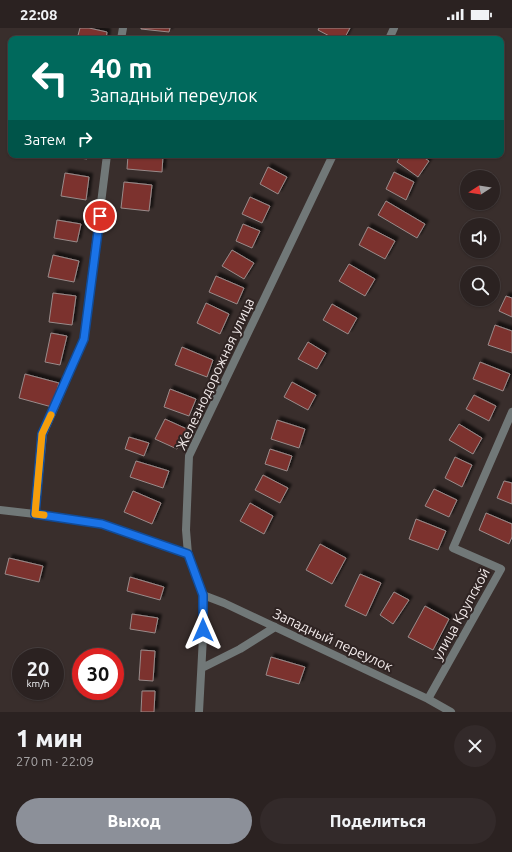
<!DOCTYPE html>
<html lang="ru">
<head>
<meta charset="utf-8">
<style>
	:root { --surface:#2b2221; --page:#332a2a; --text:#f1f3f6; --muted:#a6a4a5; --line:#473f3f; --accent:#8c9099 }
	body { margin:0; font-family:Ubuntu,sans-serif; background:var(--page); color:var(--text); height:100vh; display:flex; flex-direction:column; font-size:15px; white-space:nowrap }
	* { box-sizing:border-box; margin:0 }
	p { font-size:13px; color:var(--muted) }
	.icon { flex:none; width:22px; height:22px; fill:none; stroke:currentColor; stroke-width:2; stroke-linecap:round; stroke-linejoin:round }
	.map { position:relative; height:684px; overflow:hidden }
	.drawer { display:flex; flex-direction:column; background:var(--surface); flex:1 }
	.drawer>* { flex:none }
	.banner { position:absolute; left:8px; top:8px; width:496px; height:122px; border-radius:8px; box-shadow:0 1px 3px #0004,0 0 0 1px var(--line); background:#00695c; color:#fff; overflow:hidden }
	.needle { width:26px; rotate:258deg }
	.fabs { position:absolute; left:460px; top:142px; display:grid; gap:8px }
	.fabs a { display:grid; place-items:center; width:40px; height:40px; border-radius:50%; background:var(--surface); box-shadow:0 1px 3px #0004,0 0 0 1px var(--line); font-size:20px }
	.speed { position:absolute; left:12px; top:620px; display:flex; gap:8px; font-size:20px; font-weight:700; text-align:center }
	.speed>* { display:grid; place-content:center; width:52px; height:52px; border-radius:50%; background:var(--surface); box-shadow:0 1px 3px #0004,0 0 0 1px var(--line); line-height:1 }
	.speed small { font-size:10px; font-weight:400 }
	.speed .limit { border:6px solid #d22; background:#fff; color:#111 }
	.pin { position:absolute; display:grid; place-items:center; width:34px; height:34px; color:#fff; margin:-17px; border:2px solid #fff; border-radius:50%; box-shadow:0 1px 4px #0007 }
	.me { position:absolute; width:44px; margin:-22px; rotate:0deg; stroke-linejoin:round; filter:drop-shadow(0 0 3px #0008) }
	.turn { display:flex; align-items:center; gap:14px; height:84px; padding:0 16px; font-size:18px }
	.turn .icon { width:52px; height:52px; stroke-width:2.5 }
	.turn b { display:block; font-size:28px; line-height:34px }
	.then { display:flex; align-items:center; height:38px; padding:0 16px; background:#0003; gap:8px; font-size:15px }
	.round { display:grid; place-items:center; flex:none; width:42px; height:42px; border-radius:21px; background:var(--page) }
	.head { display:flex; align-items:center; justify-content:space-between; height:68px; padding:0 16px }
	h1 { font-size:24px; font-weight:800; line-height:30px }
	.button { display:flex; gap:8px; margin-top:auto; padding:8px 16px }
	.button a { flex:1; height:46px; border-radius:24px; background:var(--accent); color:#fff; font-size:16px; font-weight:800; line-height:46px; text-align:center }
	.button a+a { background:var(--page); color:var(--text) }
	.status { display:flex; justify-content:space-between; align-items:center; height:28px; padding:0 20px; background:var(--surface); direction:ltr }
	.status svg { height:11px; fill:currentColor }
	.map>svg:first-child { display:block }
</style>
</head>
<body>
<div class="status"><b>22:08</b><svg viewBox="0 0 49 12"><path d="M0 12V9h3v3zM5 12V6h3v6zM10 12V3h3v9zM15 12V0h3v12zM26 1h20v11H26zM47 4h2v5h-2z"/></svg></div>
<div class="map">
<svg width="512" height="684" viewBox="0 0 512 684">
	<defs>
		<filter id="shadow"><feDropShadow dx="3.5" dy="-3.5" stdDeviation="1" flood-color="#0009"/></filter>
	</defs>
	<rect width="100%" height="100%" fill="#392e2c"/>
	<path fill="#7b322f" stroke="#998b8a" filter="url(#shadow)" d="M 80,0 L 89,0 L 107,4 L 106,11 L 77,11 Z
		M 141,0 L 170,0 L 169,4 L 141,1 Z
		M 319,0 L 350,0 L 344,11 L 335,11 L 318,2 Z
		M 64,127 L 87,127 L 87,131 L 64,128 Z
		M 128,127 L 163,127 L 162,144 L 127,141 Z
		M 401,127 L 420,127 L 429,133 L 418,149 L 397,134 Z
		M 268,139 L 287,149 L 278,166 L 260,156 Z
		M 394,144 L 414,154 L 406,172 L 386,161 Z
		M 65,145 L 89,149 L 86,172 L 61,168 Z
		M 124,154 L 152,157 L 149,183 L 121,180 Z
		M 250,169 L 270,178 L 262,195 L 242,186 Z
		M 386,173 L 425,196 L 417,210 L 378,187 Z
		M 57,192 L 81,196 L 77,214 L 54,210 Z
		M 243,196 L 260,203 L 252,220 L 236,213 Z
		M 368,199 L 395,213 L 385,231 L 359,217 Z
		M 232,222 L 254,235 L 244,251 L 222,238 Z
		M 53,227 L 79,233 L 74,254 L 48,249 Z
		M 349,236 L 375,251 L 365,268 L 339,253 Z
		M 216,248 L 244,260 L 237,276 L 209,264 Z
		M 53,265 L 76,268 L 72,297 L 49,294 Z
		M 506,268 L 512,270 L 512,289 L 499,283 Z
		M 206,275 L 229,286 L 220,306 L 197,295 Z
		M 332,276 L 357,290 L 348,306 L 323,292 Z
		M 495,297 L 512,303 L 512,325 L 488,317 Z
		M 51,305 L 67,308 L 60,337 L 45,334 Z
		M 308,314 L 326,325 L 317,341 L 298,331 Z
		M 182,319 L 213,332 L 207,349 L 175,337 Z
		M 480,334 L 510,346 L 503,363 L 473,351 Z
		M 25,346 L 59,355 L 52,379 L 19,370 Z
		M 292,354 L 316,367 L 308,382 L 284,369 Z
		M 170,361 L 196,371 L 189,388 L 164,379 Z
		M 474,367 L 496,378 L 489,393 L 466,381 Z
		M 165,391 L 187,401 L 177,421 L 155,411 Z
		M 277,392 L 305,401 L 299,420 L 271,411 Z
		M 459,396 L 482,410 L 473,426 L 449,412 Z
		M 129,409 L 149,415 L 144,428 L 125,421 Z
		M 270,421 L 292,428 L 287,443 L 265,436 Z
		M 455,429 L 472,437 L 462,459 L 445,450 Z
		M 136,433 L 169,443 L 163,460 L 130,449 Z
		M 263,447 L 288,460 L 280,475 L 255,462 Z
		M 504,453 L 512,455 L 512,476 L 497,470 Z
		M 434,461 L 457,472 L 449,489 L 425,478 Z
		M 133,463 L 161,475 L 152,496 L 124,484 Z
		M 250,475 L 273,488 L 264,506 L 240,493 Z
		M 486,485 L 512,496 L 512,509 L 509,516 L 479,502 Z
		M 416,491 L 446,503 L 438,522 L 409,511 Z
		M 320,516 L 346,530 L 332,556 L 306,542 Z
		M 9,530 L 43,538 L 39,554 L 5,546 Z
		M 360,546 L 381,555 L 366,588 L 345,578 Z
		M 130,549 L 164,559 L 160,572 L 127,563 Z
		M 394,564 L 409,572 L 393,596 L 380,587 Z
		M 425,578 L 449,591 L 433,622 L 408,609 Z
		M 132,586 L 158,590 L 155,605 L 130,601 Z
		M 141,622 L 155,623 L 153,653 L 139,652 Z
		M 271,629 L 305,639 L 299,656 L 266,647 Z
		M 142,663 L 155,663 L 154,684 L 141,684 Z"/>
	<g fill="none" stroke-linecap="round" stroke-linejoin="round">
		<path stroke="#717878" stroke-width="8" d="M 121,11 L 123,0
			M 389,11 L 394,0
			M 0,482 L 35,486 L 102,496 L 188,526
			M 35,486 L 43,406 L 84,311 L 107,127
			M 203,567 L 224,575 L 428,671 L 451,684
			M 202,640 L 240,621 L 275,599
			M 428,671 L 501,541 L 453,520 L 512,384
			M 199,684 L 204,590 L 203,567 L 188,526 L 186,502 L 189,428 L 333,127"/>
	</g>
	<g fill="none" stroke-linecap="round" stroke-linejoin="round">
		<defs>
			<path id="route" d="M 100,188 L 84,311 L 42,406 L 35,486 L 102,496 L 188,526 L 203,567 L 203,602"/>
		</defs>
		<use href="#route" stroke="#114b97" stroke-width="10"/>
		<use href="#route" stroke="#1a73e8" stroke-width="7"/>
		<path stroke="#f59e0b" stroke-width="7" d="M 44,487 L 35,486 L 42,406 L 51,387"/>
	</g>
	<g text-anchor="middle" stroke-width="4" stroke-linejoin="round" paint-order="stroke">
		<g font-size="14" fill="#f4ecec" stroke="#2f2423">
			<text transform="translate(215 346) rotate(-65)" y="5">Железнодорожная улица</text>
			<text transform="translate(461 586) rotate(-61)" y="5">улица Крупской</text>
			<text transform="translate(333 612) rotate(25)" y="5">Западный переулок</text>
		</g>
	</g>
</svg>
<div class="fabs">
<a><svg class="needle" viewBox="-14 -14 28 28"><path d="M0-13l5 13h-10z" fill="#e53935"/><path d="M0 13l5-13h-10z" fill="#a6a4a5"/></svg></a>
<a><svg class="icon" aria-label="sound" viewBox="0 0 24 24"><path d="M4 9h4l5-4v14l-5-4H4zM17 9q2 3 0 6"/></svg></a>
<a><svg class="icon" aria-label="search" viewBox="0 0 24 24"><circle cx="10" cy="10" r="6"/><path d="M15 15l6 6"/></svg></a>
</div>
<div class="speed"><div>20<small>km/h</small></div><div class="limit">30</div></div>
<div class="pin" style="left:100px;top:188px;background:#d93025"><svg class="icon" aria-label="arrive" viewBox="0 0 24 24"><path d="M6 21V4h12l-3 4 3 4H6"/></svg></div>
<svg class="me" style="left:203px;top:602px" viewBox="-20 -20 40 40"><path d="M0-17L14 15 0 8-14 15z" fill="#1a73e8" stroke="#fff" stroke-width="4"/></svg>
<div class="banner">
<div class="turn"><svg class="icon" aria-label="left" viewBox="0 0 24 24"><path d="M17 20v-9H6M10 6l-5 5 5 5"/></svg><div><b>40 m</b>Западный переулок</div></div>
<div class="then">Затем<svg class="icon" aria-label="right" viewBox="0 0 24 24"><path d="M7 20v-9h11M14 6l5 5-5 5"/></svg></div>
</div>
</div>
<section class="drawer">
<div class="head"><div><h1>1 мин</h1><p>270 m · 22:09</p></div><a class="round"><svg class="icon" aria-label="close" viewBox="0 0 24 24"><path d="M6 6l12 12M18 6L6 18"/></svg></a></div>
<div class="button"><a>Выход</a><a>Поделиться</a></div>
</section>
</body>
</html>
